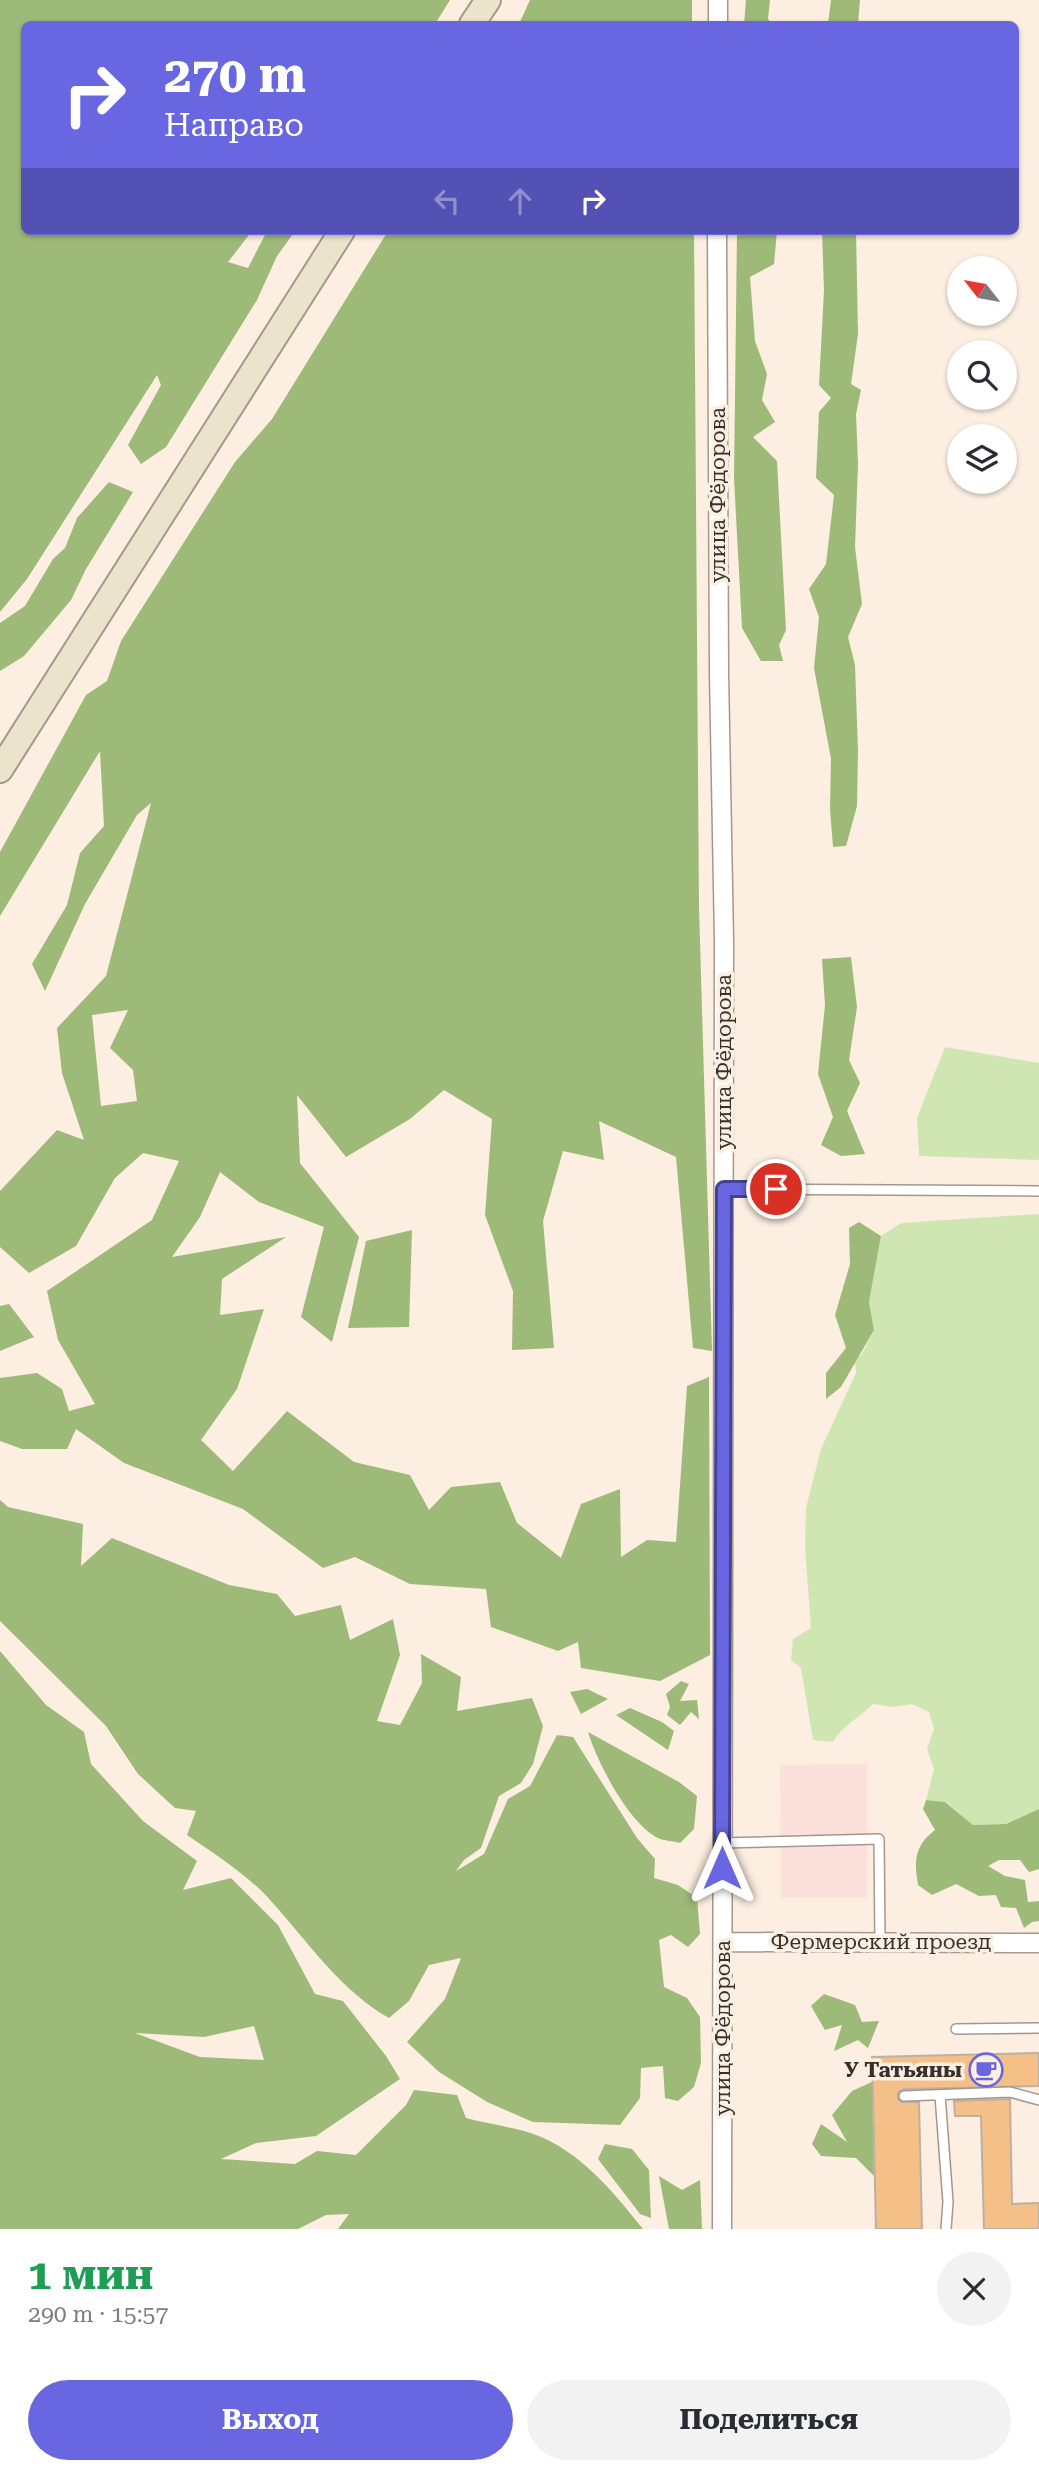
<!DOCTYPE html>
<html lang="ru">
<head>
<meta charset="utf-8">
<style>
	:root { --surface:#fff; --page:#f2f2f3; --text:#2b2b33; --muted:#7c7c81; --accent:#6867e1 }
	body { margin:0; font-family:"Roboto Serif",serif; background:var(--page); color:var(--text); height:100vh; display:flex; flex-direction:column; font-size:26px; white-space:nowrap }
	* { box-sizing:border-box; margin:0 }
	p { font-size:23px; color:var(--muted) }
	.icon { flex:none; width:38px; height:38px; fill:none; stroke:currentColor; stroke-width:2; stroke-linecap:round; stroke-linejoin:round }
	.map { position:relative; height:2229px; overflow:hidden }
	.sheet { display:flex; flex-direction:column; background:var(--surface); flex:1 }
	.sheet>* { flex:none }
	.banner { position:absolute; left:21px; top:21px; width:998px; height:214px; border-radius:10px; box-shadow:0 2px 5px #0004; background:#6867e1; color:#fff; overflow:hidden }
	.needle { width:46px; rotate:301deg }
	.tools { position:absolute; left:947px; top:256px; display:grid; gap:14px }
	.tools a { display:grid; place-items:center; width:70px; height:70px; border-radius:50%; background:var(--surface); box-shadow:0 2px 5px #0004; font-size:35px }
	.pin { position:absolute; display:grid; place-items:center; width:60px; height:60px; color:#fff; margin:-30px; border:4px solid #fff; border-radius:50%; box-shadow:0 2px 7px #0007 }
	.me { position:absolute; width:77px; margin:-38px; rotate:0deg; stroke-linejoin:round; filter:drop-shadow(0 0 5px #0008) }
	.turn { display:flex; align-items:center; gap:24px; height:147px; padding:0 28px; font-size:32px }
	.turn .icon { width:91px; height:91px; stroke-width:2.5 }
	.turn b { display:block; font-size:49px; line-height:60px }
	.lanes { display:flex; align-items:center; height:66px; padding:0 28px; background:#0003; justify-content:center; gap:35px; direction:ltr }
	.lanes .off { opacity:.35 }
	.round { display:grid; place-items:center; flex:none; width:74px; height:74px; border-radius:37px; background:var(--page) }
	.headline { display:flex; align-items:center; justify-content:space-between; height:119px; padding:0 28px }
	h1 { font-size:42px; font-weight:700; line-height:52px; color:#1e9e55 }
	.primary-button { display:flex; gap:14px; margin-top:auto; padding:14px 28px }
	.primary-button a { flex:1; height:80px; border-radius:42px; background:var(--accent); color:#fff; font-size:28px; font-weight:700; line-height:80px; text-align:center }
	.primary-button a+a { background:var(--page); color:var(--text) }
	.map>svg:first-child { display:block }
</style>
</head>
<body>
<div class="map">
<svg width="1039" height="2229" viewBox="0 0 1039 2229">
	<rect width="100%" height="100%" fill="#fceee0"/>
	<path fill="#fbe0dc" d="M 867,1764 L 867,1898 L 781,1898 L 780,1765 Z"/>
	<path fill="#cfe6b2" d="M 945,1047 L 1039,1063 L 1039,1160 L 919,1156 L 917,1118 Z
		M 1039,1214 L 1039,1809 L 1006,1824 L 973,1825 L 946,1802 L 926,1800 L 934,1769 L 927,1749 L 934,1729 L 929,1712 L 912,1704 L 893,1707 L 873,1704 C 859,1718 842,1726 833,1742 L 813,1740 L 801,1668 L 791,1660 L 793,1639 L 811,1628 L 805,1547 L 806,1508 L 821,1449 L 856,1373 L 855,1359 L 862,1354 L 874,1330 L 869,1302 L 881,1236 L 901,1223 Z"/>
	<path fill="#9eba78" fill-rule="evenodd" d="M 0,0 L 450,0 L 435,24 L 24,24 L 24,231 L 252,231 L 228,262 L 248,268 L 267,231 L 295,231 L 277,256 L 257,300 L 166,447 L 141,464 L 128,445 L 161,385 L 157,375 L 27,579 L 0,612 Z
		M 530,0 L 692,0 L 692,24 L 519,24 Z
		M 746,0 L 770,0 L 768,19 L 772,24 L 744,24 Z
		M 831,0 L 860,0 L 858,24 L 828,24 Z
		M 388,231 L 694,231 L 699,907 L 712,1351 L 693,1348 L 676,1157 L 599,1121 L 604,1160 L 563,1151 L 543,1221 L 554,1348 L 512,1350 L 513,1291 L 485,1215 L 492,1119 L 444,1090 L 410,1119 L 346,1157 L 297,1095 L 300,1163 L 359,1237 L 332,1342 L 301,1317 L 324,1227 L 259,1202 L 220,1172 L 200,1217 L 172,1257 L 286,1237 L 222,1279 L 220,1315 L 264,1309 L 237,1389 L 201,1440 L 233,1471 L 287,1411 L 354,1462 L 410,1475 L 429,1510 L 451,1487 L 500,1482 L 517,1523 L 561,1558 L 581,1504 L 620,1489 L 621,1557 L 647,1540 L 676,1542 L 687,1386 L 709,1377 L 710,1655 L 660,1681 L 581,1668 L 578,1642 L 558,1651 L 491,1627 L 486,1589 L 410,1584 L 355,1557 L 323,1568 L 243,1509 L 124,1463 L 76,1429 L 67,1449 L 22,1449 L 0,1441 L 0,1378 L 37,1373 L 62,1389 L 69,1411 L 95,1404 L 58,1340 L 47,1291 L 152,1220 L 179,1161 L 143,1153 L 115,1178 L 76,1246 L 29,1273 L 0,1247 L 0,1191 L 57,1130 L 84,1140 L 62,1073 L 57,1028 L 106,976 L 151,803 L 137,815 L 85,904 L 45,991 L 32,964 L 67,905 L 80,853 L 104,826 L 100,751 L 0,916 L 0,852 L 86,695 L 107,681 L 121,641 L 235,462 L 272,419 ZM 128,1010 L 110,1048 L 133,1070 L 137,1101 L 101,1106 L 92,1015 Z
		M 737,231 L 777,231 L 774,264 L 750,277 L 755,341 L 767,374 L 762,400 L 775,422 L 753,437 L 777,461 L 786,630 L 779,645 L 783,661 L 761,661 L 742,628 L 734,478 Z
		M 822,231 L 856,231 L 858,334 L 851,384 L 861,390 L 856,414 L 858,464 L 855,547 L 862,604 L 848,637 L 855,665 L 858,751 L 857,806 L 846,846 L 833,847 L 830,809 L 831,759 L 814,668 L 819,617 L 809,589 L 826,564 L 834,495 L 816,478 L 819,412 L 831,398 L 819,385 L 824,290 Z
		M 109,482 L 133,492 L 86,569 L 71,600 L 24,656 L 0,671 L 0,623 L 25,606 L 53,559 L 65,548 L 77,518 Z
		M 851,957 L 857,1007 L 849,1060 L 860,1083 L 847,1111 L 865,1154 L 841,1156 L 821,1145 L 833,1117 L 818,1074 L 825,1005 L 822,959 Z
		M 859,1222 L 881,1236 L 869,1302 L 874,1330 L 841,1387 L 826,1399 L 826,1373 L 846,1348 L 835,1315 L 850,1264 L 849,1228 Z
		M 412,1230 L 409,1327 L 348,1328 L 366,1241 Z
		M 9,1304 L 34,1337 L 0,1351 L 0,1306 Z
		M 0,1500 L 8,1507 L 83,1524 L 81,1566 L 112,1538 L 229,1585 L 277,1594 L 295,1616 L 341,1605 L 350,1640 L 393,1619 L 400,1655 L 377,1721 L 400,1725 L 422,1683 L 421,1654 L 461,1677 L 457,1711 L 532,1698 L 543,1726 L 533,1764 L 521,1783 L 499,1796 L 481,1848 L 464,1860 L 456,1871 L 484,1854 L 508,1799 L 530,1786 L 557,1735 L 573,1737 L 637,1838 L 655,1859 L 654,1878 L 678,1885 L 697,1898 L 700,1934 L 688,1947 L 671,1935 L 659,1940 L 664,1987 L 687,1998 L 700,2017 L 701,2063 L 694,2087 L 678,2101 L 665,2098 L 663,2066 L 641,2068 L 640,2098 L 620,2125 L 533,2122 L 487,2102 L 439,2072 L 407,2042 L 445,1999 L 461,1958 L 429,1965 L 409,2001 L 389,2018 C 341,1991 308,1942 271,1901 C 248,1875 216,1855 187,1835 L 196,1811 L 175,1808 L 138,1774 L 106,1726 L 0,1621 Z
		M 0,1651 L 46,1705 L 84,1732 L 91,1764 L 143,1821 L 197,1861 L 183,1890 L 231,1878 L 278,1925 L 315,1994 L 343,2001 L 386,2056 L 400,2079 L 316,2136 L 256,2143 L 221,2159 L 295,2164 L 317,2151 L 356,2155 L 406,2105 L 414,2090 L 457,2095 L 466,2118 C 485,2123 505,2126 524,2131 C 575,2145 611,2189 643,2229 L 338,2229 L 349,2214 L 326,2215 L 298,2229 L 0,2229 ZM 254,2026 L 264,2060 L 200,2057 L 135,2033 L 204,2037 Z
		M 681,1681 L 689,1684 L 680,1701 L 697,1700 L 699,1719 L 691,1712 L 680,1725 L 667,1715 L 670,1707 L 666,1694 Z
		M 587,1689 L 608,1699 L 581,1714 L 570,1692 Z
		M 630,1708 L 662,1722 L 674,1731 L 668,1750 L 616,1715 Z
		M 588,1732 L 679,1782 L 697,1796 L 694,1829 L 680,1843 C 673,1841 664,1841 658,1838 C 629,1824 597,1762 588,1732 Z
		M 926,1800 L 945,1802 L 973,1825 L 1006,1824 L 1039,1809 L 1039,1869 L 1029,1872 L 1020,1860 L 999,1860 L 988,1866 L 1005,1876 L 1025,1880 L 1028,1902 L 1039,1901 L 1039,1921 L 1032,1922 L 1024,1928 L 1016,1908 L 1001,1907 L 996,1895 L 979,1896 L 956,1884 L 932,1895 L 918,1885 C 914,1861 914,1846 935,1830 L 923,1809 Z
		M 824,1994 L 855,2005 L 862,2022 L 879,2021 L 868,2048 L 858,2040 L 834,2051 L 842,2025 L 825,2030 L 811,2006 Z
		M 872,2082 L 874,2176 L 856,2158 L 821,2156 L 812,2144 L 821,2124 L 847,2142 L 832,2115 L 852,2091 Z
		M 605,2144 L 632,2149 L 649,2170 L 651,2218 L 640,2214 L 598,2159 Z
		M 659,2176 L 682,2190 L 700,2180 L 702,2229 L 669,2229 Z"/>
	<path fill="#f5c088" stroke="#bdb0a3" stroke-width="2" d="M 1039,2053 L 1039,2086 L 904,2089 L 898,2092 L 898,2099 L 901,2102 L 919,2102 L 922,2229 L 876,2229 L 872,2057 Z
		M 1010,2099 L 1012,2204 L 1039,2203 L 1039,2229 L 984,2229 L 981,2116 L 955,2116 L 954,2101 Z"/>
	<g fill="none" stroke-linecap="round" stroke-linejoin="round">
		<defs>
			<path id="lane" d="M 724,1189 L 1039,1191
				M 722,1843 L 879,1839 L 880,1942
				M 956,2029 L 1039,2028
				M 940,2095 L 948,2202 L 946,2229
				M 904,2096 L 1010,2092 L 1039,2100"/>
			<path id="street" d="M 718,24 L 718,0
				M 717,231 L 719,673 L 724,941 L 722,2229
				M 723,1942 L 1039,1943"/>
			<path id="secondary" d="M 472,24 L 488,0
				M 0,770 L 342,231"/>
		</defs>
		<use href="#lane" stroke="#a5988b" stroke-width="12"/>
		<use href="#street" stroke="#a5988b" stroke-width="21"/>
		<use href="#secondary" stroke="#a5988b" stroke-width="28"/>
		<use href="#lane" stroke="#fff" stroke-width="9"/>
		<use href="#street" stroke="#fff" stroke-width="18"/>
		<use href="#secondary" stroke="#ebe3cb" stroke-width="24"/>
	</g>
	<g fill="none" stroke-linecap="round" stroke-linejoin="round">
		<defs>
			<path id="route" d="M 722,1868 L 724,1189 L 776,1189"/>
		</defs>
		<use href="#route" stroke="#444392" stroke-width="18"/>
		<use href="#route" stroke="#6867e1" stroke-width="12"/>
	</g>
	<defs>
		<symbol id="cafe-ring" viewBox="-11 -11 22 22"><circle r="9.5" fill="#fceee0" stroke="#6867e1" stroke-width="1.5"/><path d="M-5.5-4.5H6V0H3Q3 3.5 0 3.5H-2.5Q-5.5 3.5-5.5 0ZM3-3.2v2h1.7v-2ZM-6 4.5H4V6H-6Z" fill="#6867e1"/></symbol>
	</defs>
	<g fill-rule="evenodd">
		<use href="#cafe-ring" x="967" y="2051" width="38" height="38"/>
	</g>
	<g text-anchor="middle" stroke-width="7" stroke-linejoin="round" paint-order="stroke">
		<g font-size="21" fill="#36312b" stroke="#fceee0">
			<text transform="translate(718 495) rotate(-90)" y="7">улица Фёдорова</text>
			<text transform="translate(724 1062) rotate(-90)" y="7">улица Фёдорова</text>
			<text x="881" y="1949">Фермерский проезд</text>
			<text transform="translate(723 2028) rotate(-90)" y="7">улица Фёдорова</text>
		</g>
		<g font-size="21" font-weight="bold" fill="#36312b" stroke="#fceee0" text-anchor="end">
			<text x="962" y="2077">У Татьяны</text>
		</g>
	</g>
</svg>
<div class="tools">
<a><svg class="needle" viewBox="-14 -14 28 28"><path d="M0-13l5 13h-10z" fill="#e53935"/><path d="M0 13l5-13h-10z" fill="#7c7c81"/></svg></a>
<a><svg class="icon" aria-label="search" viewBox="0 0 24 24"><circle cx="10" cy="10" r="6"/><path d="M15 15l6 6"/></svg></a>
<a><svg class="icon" aria-label="layers" viewBox="0 0 24 24"><path d="M12 4l9 5-9 5-9-5zM3 14l9 5 9-5"/></svg></a>
</div>
<div class="pin" style="left:776px;top:1189px;background:#d93025"><svg class="icon" aria-label="arrive" viewBox="0 0 24 24"><path d="M6 21V4h12l-3 4 3 4H6"/></svg></div>
<svg class="me" style="left:722px;top:1868px" viewBox="-20 -20 40 40"><path d="M0-17L14 15 0 8-14 15z" fill="#6867e1" stroke="#fff" stroke-width="4"/></svg>
<div class="banner">
<div class="turn"><svg class="icon" aria-label="right" viewBox="0 0 24 24"><path d="M7 20v-9h11M14 6l5 5-5 5"/></svg><div><b>270 m</b>Направо</div></div>
<div class="lanes"><svg class="icon off" aria-label="left" viewBox="0 0 24 24"><path d="M17 20v-9H6M10 6l-5 5 5 5"/></svg><svg class="icon off" aria-label="ahead" viewBox="0 0 24 24"><path d="M12 20V5M6 11l6-6 6 6"/></svg><svg class="icon" aria-label="right" viewBox="0 0 24 24"><path d="M7 20v-9h11M14 6l5 5-5 5"/></svg></div>
</div>
</div>
<section class="sheet">
<div class="headline"><div><h1>1 мин</h1><p>290 m · 15:57</p></div><a class="round"><svg class="icon" aria-label="close" viewBox="0 0 24 24"><path d="M6 6l12 12M18 6L6 18"/></svg></a></div>
<div class="primary-button"><a>Выход</a><a>Поделиться</a></div>
</section>
</body>
</html>
